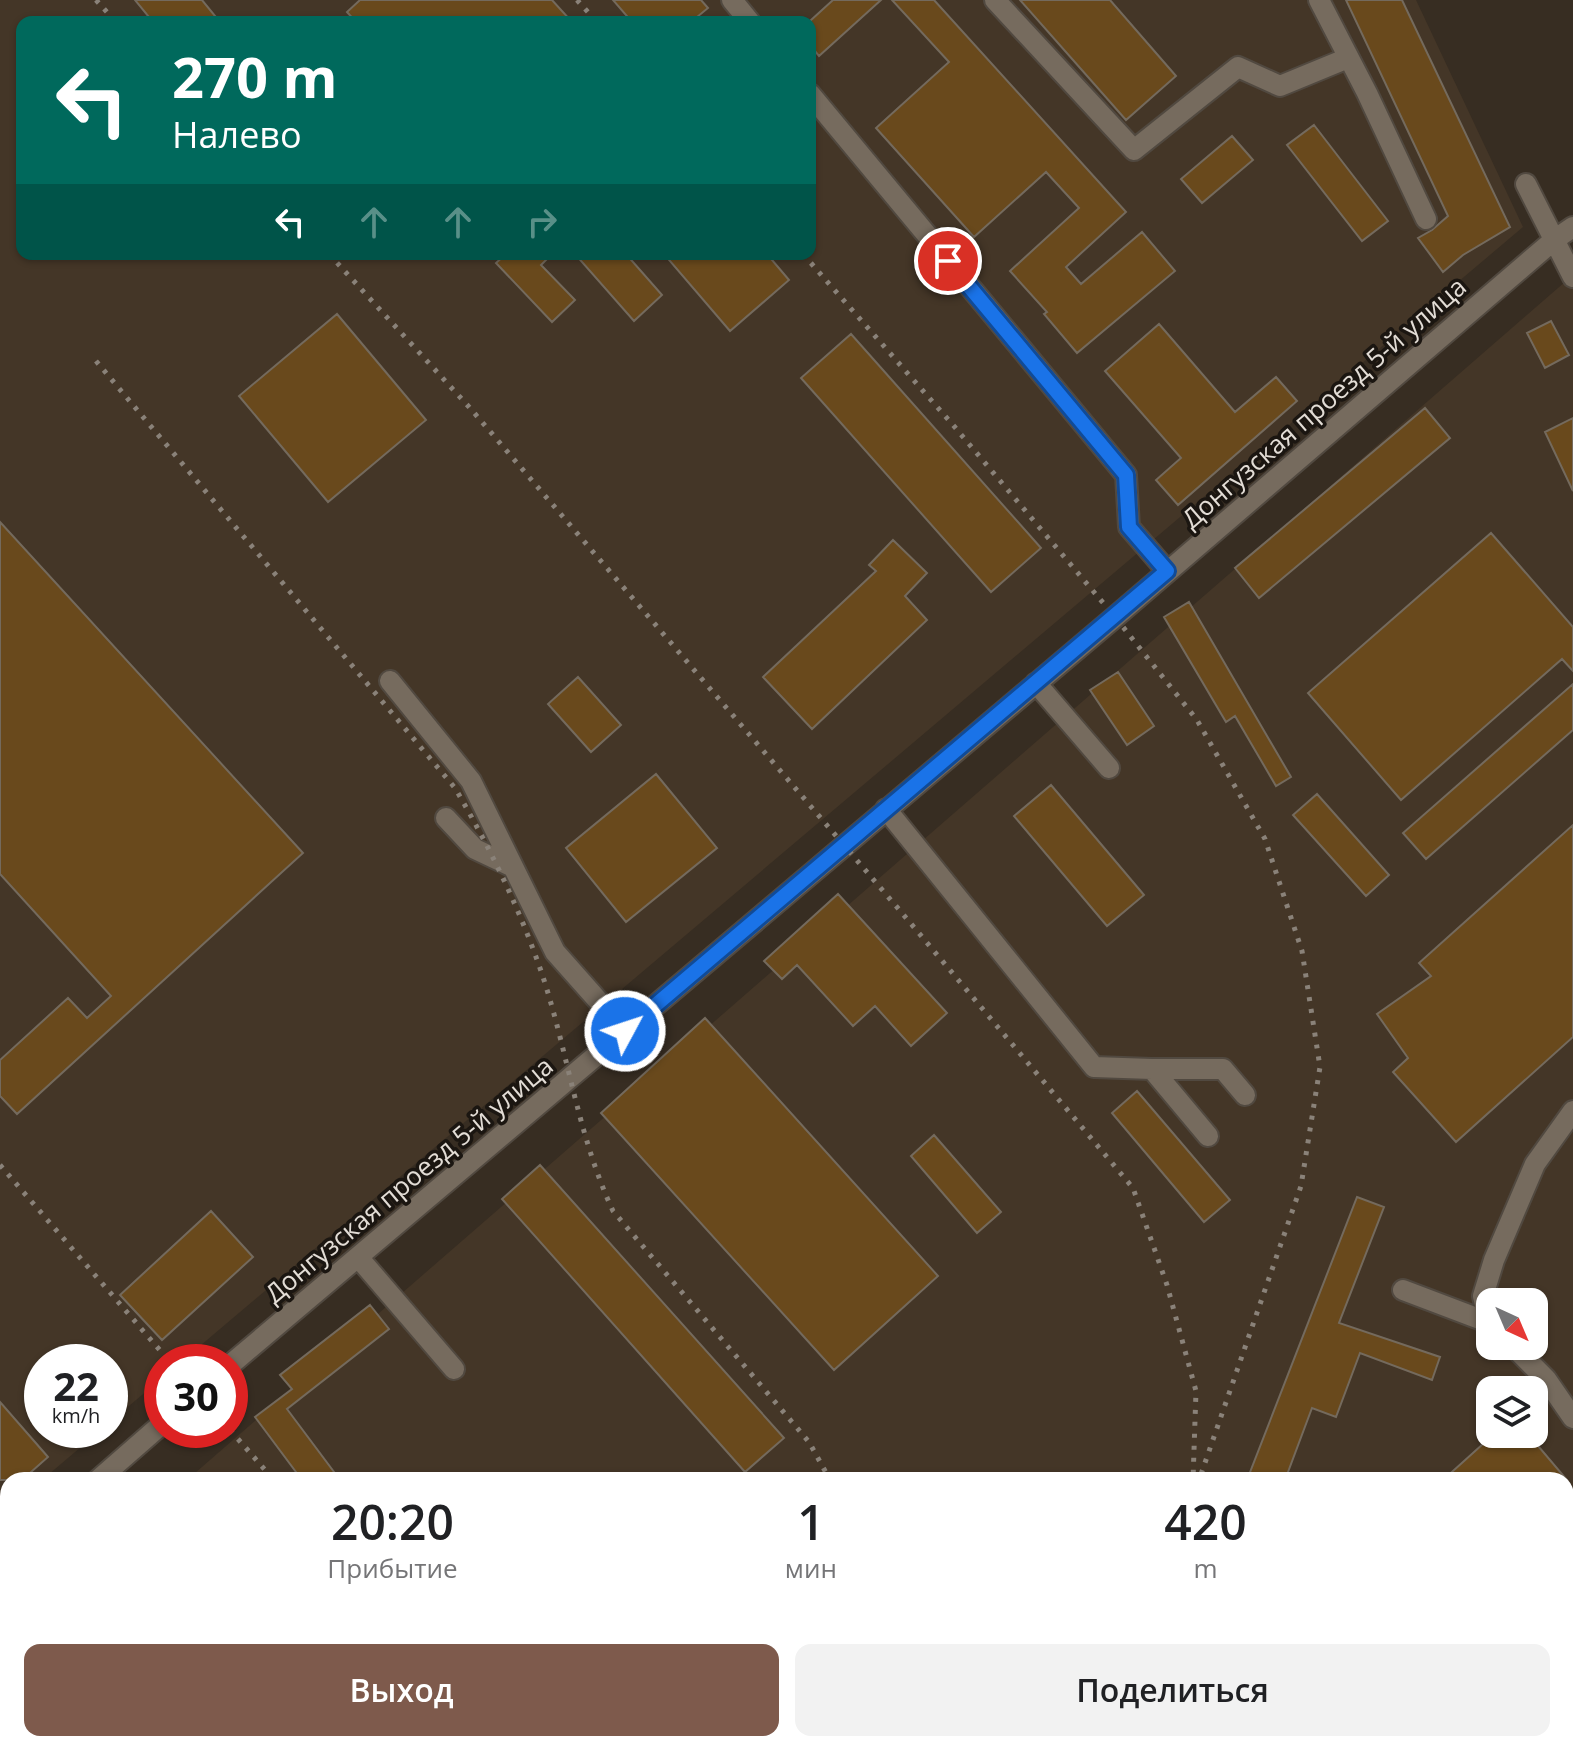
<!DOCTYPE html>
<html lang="ru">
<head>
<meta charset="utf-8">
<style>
	:root { --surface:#fff; --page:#f2f2f2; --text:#202124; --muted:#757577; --accent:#7e5a4c }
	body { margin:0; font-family:"Open Sans",sans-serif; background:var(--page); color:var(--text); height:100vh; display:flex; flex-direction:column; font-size:30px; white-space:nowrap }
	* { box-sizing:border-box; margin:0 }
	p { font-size:26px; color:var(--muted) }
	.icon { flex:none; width:44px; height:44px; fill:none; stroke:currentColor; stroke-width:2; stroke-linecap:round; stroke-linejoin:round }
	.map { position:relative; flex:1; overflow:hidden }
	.details { position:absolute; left:0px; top:1472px; width:1574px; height:280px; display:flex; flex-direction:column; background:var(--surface); border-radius:24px 24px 0 0; box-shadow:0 2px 6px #0004 }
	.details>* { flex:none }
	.top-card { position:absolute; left:16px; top:16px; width:800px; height:244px; border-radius:16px; box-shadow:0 2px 6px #0004; background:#00695c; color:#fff; overflow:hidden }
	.needle { width:52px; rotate:136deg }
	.controls { position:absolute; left:1476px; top:1288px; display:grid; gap:16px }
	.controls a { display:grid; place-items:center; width:72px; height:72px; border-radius:16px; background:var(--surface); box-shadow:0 2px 6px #0004; font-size:40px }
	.speed { position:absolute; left:24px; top:1344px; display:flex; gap:16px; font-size:40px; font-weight:700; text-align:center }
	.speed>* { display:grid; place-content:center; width:104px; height:104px; border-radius:50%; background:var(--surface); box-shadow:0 2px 6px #0004; line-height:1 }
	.speed small { font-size:20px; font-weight:400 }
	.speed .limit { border:12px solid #d22; background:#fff; color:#111 }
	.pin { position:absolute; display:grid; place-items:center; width:68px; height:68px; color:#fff; margin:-34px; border:4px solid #fff; border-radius:50%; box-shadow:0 2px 8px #0007 }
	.me { position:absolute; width:88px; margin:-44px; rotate:50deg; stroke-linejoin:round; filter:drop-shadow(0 0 6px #0008) }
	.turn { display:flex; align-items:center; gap:28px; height:168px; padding:0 24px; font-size:36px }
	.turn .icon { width:104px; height:104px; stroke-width:2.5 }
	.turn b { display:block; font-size:56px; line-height:68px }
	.lanes { display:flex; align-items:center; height:76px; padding:0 24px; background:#0003; justify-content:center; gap:40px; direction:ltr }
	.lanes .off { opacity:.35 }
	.eta { display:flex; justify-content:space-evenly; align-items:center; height:136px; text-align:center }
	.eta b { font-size:48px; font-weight:600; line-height:56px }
	.primary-button { display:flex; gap:16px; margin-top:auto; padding:16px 24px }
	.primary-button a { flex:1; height:92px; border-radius:16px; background:var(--accent); color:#fff; font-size:32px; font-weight:600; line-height:92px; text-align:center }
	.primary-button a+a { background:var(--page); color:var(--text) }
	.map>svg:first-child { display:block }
</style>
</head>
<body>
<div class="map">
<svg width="1573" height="1752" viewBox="0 0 1573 1752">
	<rect width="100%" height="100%" fill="#372d22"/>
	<path fill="#443627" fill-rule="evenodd" d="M 0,0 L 1416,0 L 1523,227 L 181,1362 L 162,1362 L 162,1378 L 110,1422 L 110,1362 L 42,1362 L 42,1430 L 101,1430 L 42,1480 L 8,1480 L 8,1509 L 0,1516 ZM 22,22 L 810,22 L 810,254 L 22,254 Z
		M 1573,275 L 1573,1752 L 0,1752 L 0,1643 L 8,1636 L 8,1744 L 1566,1744 L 1566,1480 L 187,1480 ZM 1490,1302 L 1534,1302 L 1534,1346 L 1490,1346 ZM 1490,1390 L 1534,1390 L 1534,1434 L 1490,1434 Z"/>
	<path fill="#69491c" stroke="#746a5d" stroke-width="2" d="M 135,0 L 202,0 L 220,22 L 153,22 Z
		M 360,0 L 552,0 L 572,22 L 356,22 L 347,12 Z
		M 613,0 L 701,0 L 708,8 L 691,22 L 632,22 Z
		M 833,0 L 881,0 L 819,56 L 810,45 L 810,21 Z
		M 892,0 L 934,0 L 1126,212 L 1066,267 L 1081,284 L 1142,232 L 1175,271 L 1077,353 L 1044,314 L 1047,312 L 1010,271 L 1079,208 L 1046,172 L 974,237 L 876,128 L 949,62 Z
		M 1020,0 L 1110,0 L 1176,76 L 1126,120 Z
		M 1346,0 L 1402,0 L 1510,227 L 1463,255 L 1443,272 L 1418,238 L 1432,230 L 1448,216 Z
		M 1314,125 L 1388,221 L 1362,241 L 1287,145 Z
		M 1232,136 L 1253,160 L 1202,203 L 1181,179 Z
		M 506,254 L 552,254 L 541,265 L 575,300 L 552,322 L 496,263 Z
		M 575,254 L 626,254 L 662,295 L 634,321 Z
		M 664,254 L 767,254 L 789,280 L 730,331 Z
		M 337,314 L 426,420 L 328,502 L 239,396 Z
		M 1551,321 L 1569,355 L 1545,368 L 1527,333 Z
		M 1159,324 L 1235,412 L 1276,377 L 1297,401 L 1178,505 L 1156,480 L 1181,458 L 1105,371 Z
		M 851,334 L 1041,548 L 991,592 L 801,378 Z
		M 1425,408 L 1450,438 L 1259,598 L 1235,568 Z
		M 1573,418 L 1573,491 L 1545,432 Z
		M 0,522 L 303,853 L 17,1114 L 0,1096 L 0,1060 L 68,998 L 87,1018 L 111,996 L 0,874 Z
		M 1491,533 L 1573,627 L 1573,671 L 1562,659 L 1401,800 L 1308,693 Z
		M 893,540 L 927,573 L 905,596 L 927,620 L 812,729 L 763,677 L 876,571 L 869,565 Z
		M 1189,602 L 1291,777 L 1276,786 L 1235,716 L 1226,722 L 1164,617 Z
		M 1118,672 L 1154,726 L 1127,745 L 1090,690 Z
		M 578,677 L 621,725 L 591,752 L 548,704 Z
		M 1573,684 L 1573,730 L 1426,859 L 1403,833 Z
		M 656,774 L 717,848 L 626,922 L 566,848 Z
		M 1051,785 L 1144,895 L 1107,926 L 1014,816 Z
		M 1317,794 L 1389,875 L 1366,896 L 1293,815 Z
		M 1573,825 L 1573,1037 L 1456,1142 L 1393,1072 L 1408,1058 L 1377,1014 L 1431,976 L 1419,963 Z
		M 838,894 L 947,1013 L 911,1046 L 875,1006 L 853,1026 L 797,965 L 782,979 L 764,961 Z
		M 705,1018 L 938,1276 L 834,1370 L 601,1113 Z
		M 1137,1091 L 1230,1200 L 1204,1222 L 1112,1113 Z
		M 934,1135 L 1001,1212 L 977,1233 L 911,1156 Z
		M 540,1165 L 784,1438 L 745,1472 L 502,1199 Z
		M 1357,1197 L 1384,1207 L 1339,1323 L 1440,1357 L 1432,1380 L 1360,1353 L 1336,1417 L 1312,1408 L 1285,1480 L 1247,1480 Z
		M 211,1211 L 253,1257 L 162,1340 L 120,1295 Z
		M 370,1305 L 389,1329 L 287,1409 L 340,1480 L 302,1480 L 255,1417 L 292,1389 L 280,1375 Z
		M 0,1402 L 48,1457 L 22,1480 L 0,1480 Z
		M 1494,1434 L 1528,1434 L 1567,1480 L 1443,1480 Z"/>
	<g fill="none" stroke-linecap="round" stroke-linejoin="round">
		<defs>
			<path id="minor" d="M 732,0 L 750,22
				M 995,0 L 1134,150 L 1238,67 L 1280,86 L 1348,58
				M 1319,0 L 1367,93 L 1426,219
				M 810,94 L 1126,475 L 1129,527 L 1167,571
				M 1526,184 L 1573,277
				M 390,681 L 471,781 L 555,952 L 625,1031
				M 1036,683 L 1109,768
				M 886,809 L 1094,1067 L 1152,1069 L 1208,1136
				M 446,818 L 475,849 L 513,867
				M 1152,1069 L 1223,1069 L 1245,1095
				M 358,1257 L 454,1369
				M 1403,1290 L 1490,1323
				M 1489,1322 L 1483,1296 L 1494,1260 L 1535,1164 L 1573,1111
				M 1513,1346 L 1546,1379 L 1573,1418
				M 230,1365 L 1115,617 L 1554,240 L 1573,227
				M 98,1480 L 162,1424
				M 0,1566 L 8,1559
				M 1566,1752 L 1573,1745"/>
		</defs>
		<use href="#minor" stroke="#514940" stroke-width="24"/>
		<use href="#minor" stroke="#766b5e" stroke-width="20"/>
		<path stroke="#8a8279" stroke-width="5" stroke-dasharray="4 8" stroke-linecap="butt" d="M 96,0 L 116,22
			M 577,0 L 597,22
			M 329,254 L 470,408 L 902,913 L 1133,1188 L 1167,1285 L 1196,1391 L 1193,1480
			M 803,254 L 953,425 L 1115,617 L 1197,720 L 1265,839 L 1302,951 L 1320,1067 L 1301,1186 L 1199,1480
			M 96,361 L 455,788 C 489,846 519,907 541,971 C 568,1051 577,1134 613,1211 L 809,1442 L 830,1480
			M 0,1165 L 170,1362
			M 230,1430 L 274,1480
			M 451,1744 L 458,1752
			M 980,1744 L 987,1752
			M 1145,1752 L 1147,1744"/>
	</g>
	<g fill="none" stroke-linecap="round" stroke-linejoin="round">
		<defs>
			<path id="route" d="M 625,1031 L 1167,571 L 1129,527 L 1126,475 L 948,261"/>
		</defs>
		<use href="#route" stroke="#114b97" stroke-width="20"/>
		<use href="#route" stroke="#1a73e8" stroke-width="14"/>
	</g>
	<g text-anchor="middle" stroke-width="7" stroke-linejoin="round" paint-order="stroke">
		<g font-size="26" fill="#e3ddd6" stroke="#1b1611">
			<text transform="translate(1324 403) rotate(-41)" y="9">Донгузская проезд 5-й улица</text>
			<text transform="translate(409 1180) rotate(-40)" y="9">Донгузская проезд 5-й улица</text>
		</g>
	</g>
</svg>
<div class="controls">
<a><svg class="needle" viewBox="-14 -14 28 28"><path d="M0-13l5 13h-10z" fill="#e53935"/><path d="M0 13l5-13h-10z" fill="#757577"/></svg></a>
<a><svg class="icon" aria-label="layers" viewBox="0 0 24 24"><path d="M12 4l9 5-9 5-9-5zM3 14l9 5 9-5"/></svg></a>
</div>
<div class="speed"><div>22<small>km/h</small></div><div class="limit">30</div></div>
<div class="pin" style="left:948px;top:261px;background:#d93025"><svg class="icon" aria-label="arrive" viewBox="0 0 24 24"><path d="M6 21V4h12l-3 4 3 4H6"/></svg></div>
<svg class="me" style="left:625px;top:1031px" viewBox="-20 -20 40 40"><circle r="17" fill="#1a73e8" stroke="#fff" stroke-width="3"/><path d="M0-11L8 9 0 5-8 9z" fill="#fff"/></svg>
<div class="top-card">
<div class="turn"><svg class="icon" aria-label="left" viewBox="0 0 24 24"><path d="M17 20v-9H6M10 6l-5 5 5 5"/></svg><div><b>270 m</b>Налево</div></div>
<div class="lanes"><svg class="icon" aria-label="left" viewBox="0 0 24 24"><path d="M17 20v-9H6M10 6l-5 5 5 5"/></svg><svg class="icon off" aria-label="ahead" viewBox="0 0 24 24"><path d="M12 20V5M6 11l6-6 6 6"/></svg><svg class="icon off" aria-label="ahead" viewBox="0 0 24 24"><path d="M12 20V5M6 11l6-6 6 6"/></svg><svg class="icon off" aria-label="right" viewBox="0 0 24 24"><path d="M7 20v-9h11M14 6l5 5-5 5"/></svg></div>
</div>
<section class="details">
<div class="eta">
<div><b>20:20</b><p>Прибытие</p></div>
<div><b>1</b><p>мин</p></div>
<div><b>420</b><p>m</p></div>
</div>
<div class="primary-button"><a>Выход</a><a>Поделиться</a></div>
</section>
</div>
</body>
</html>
